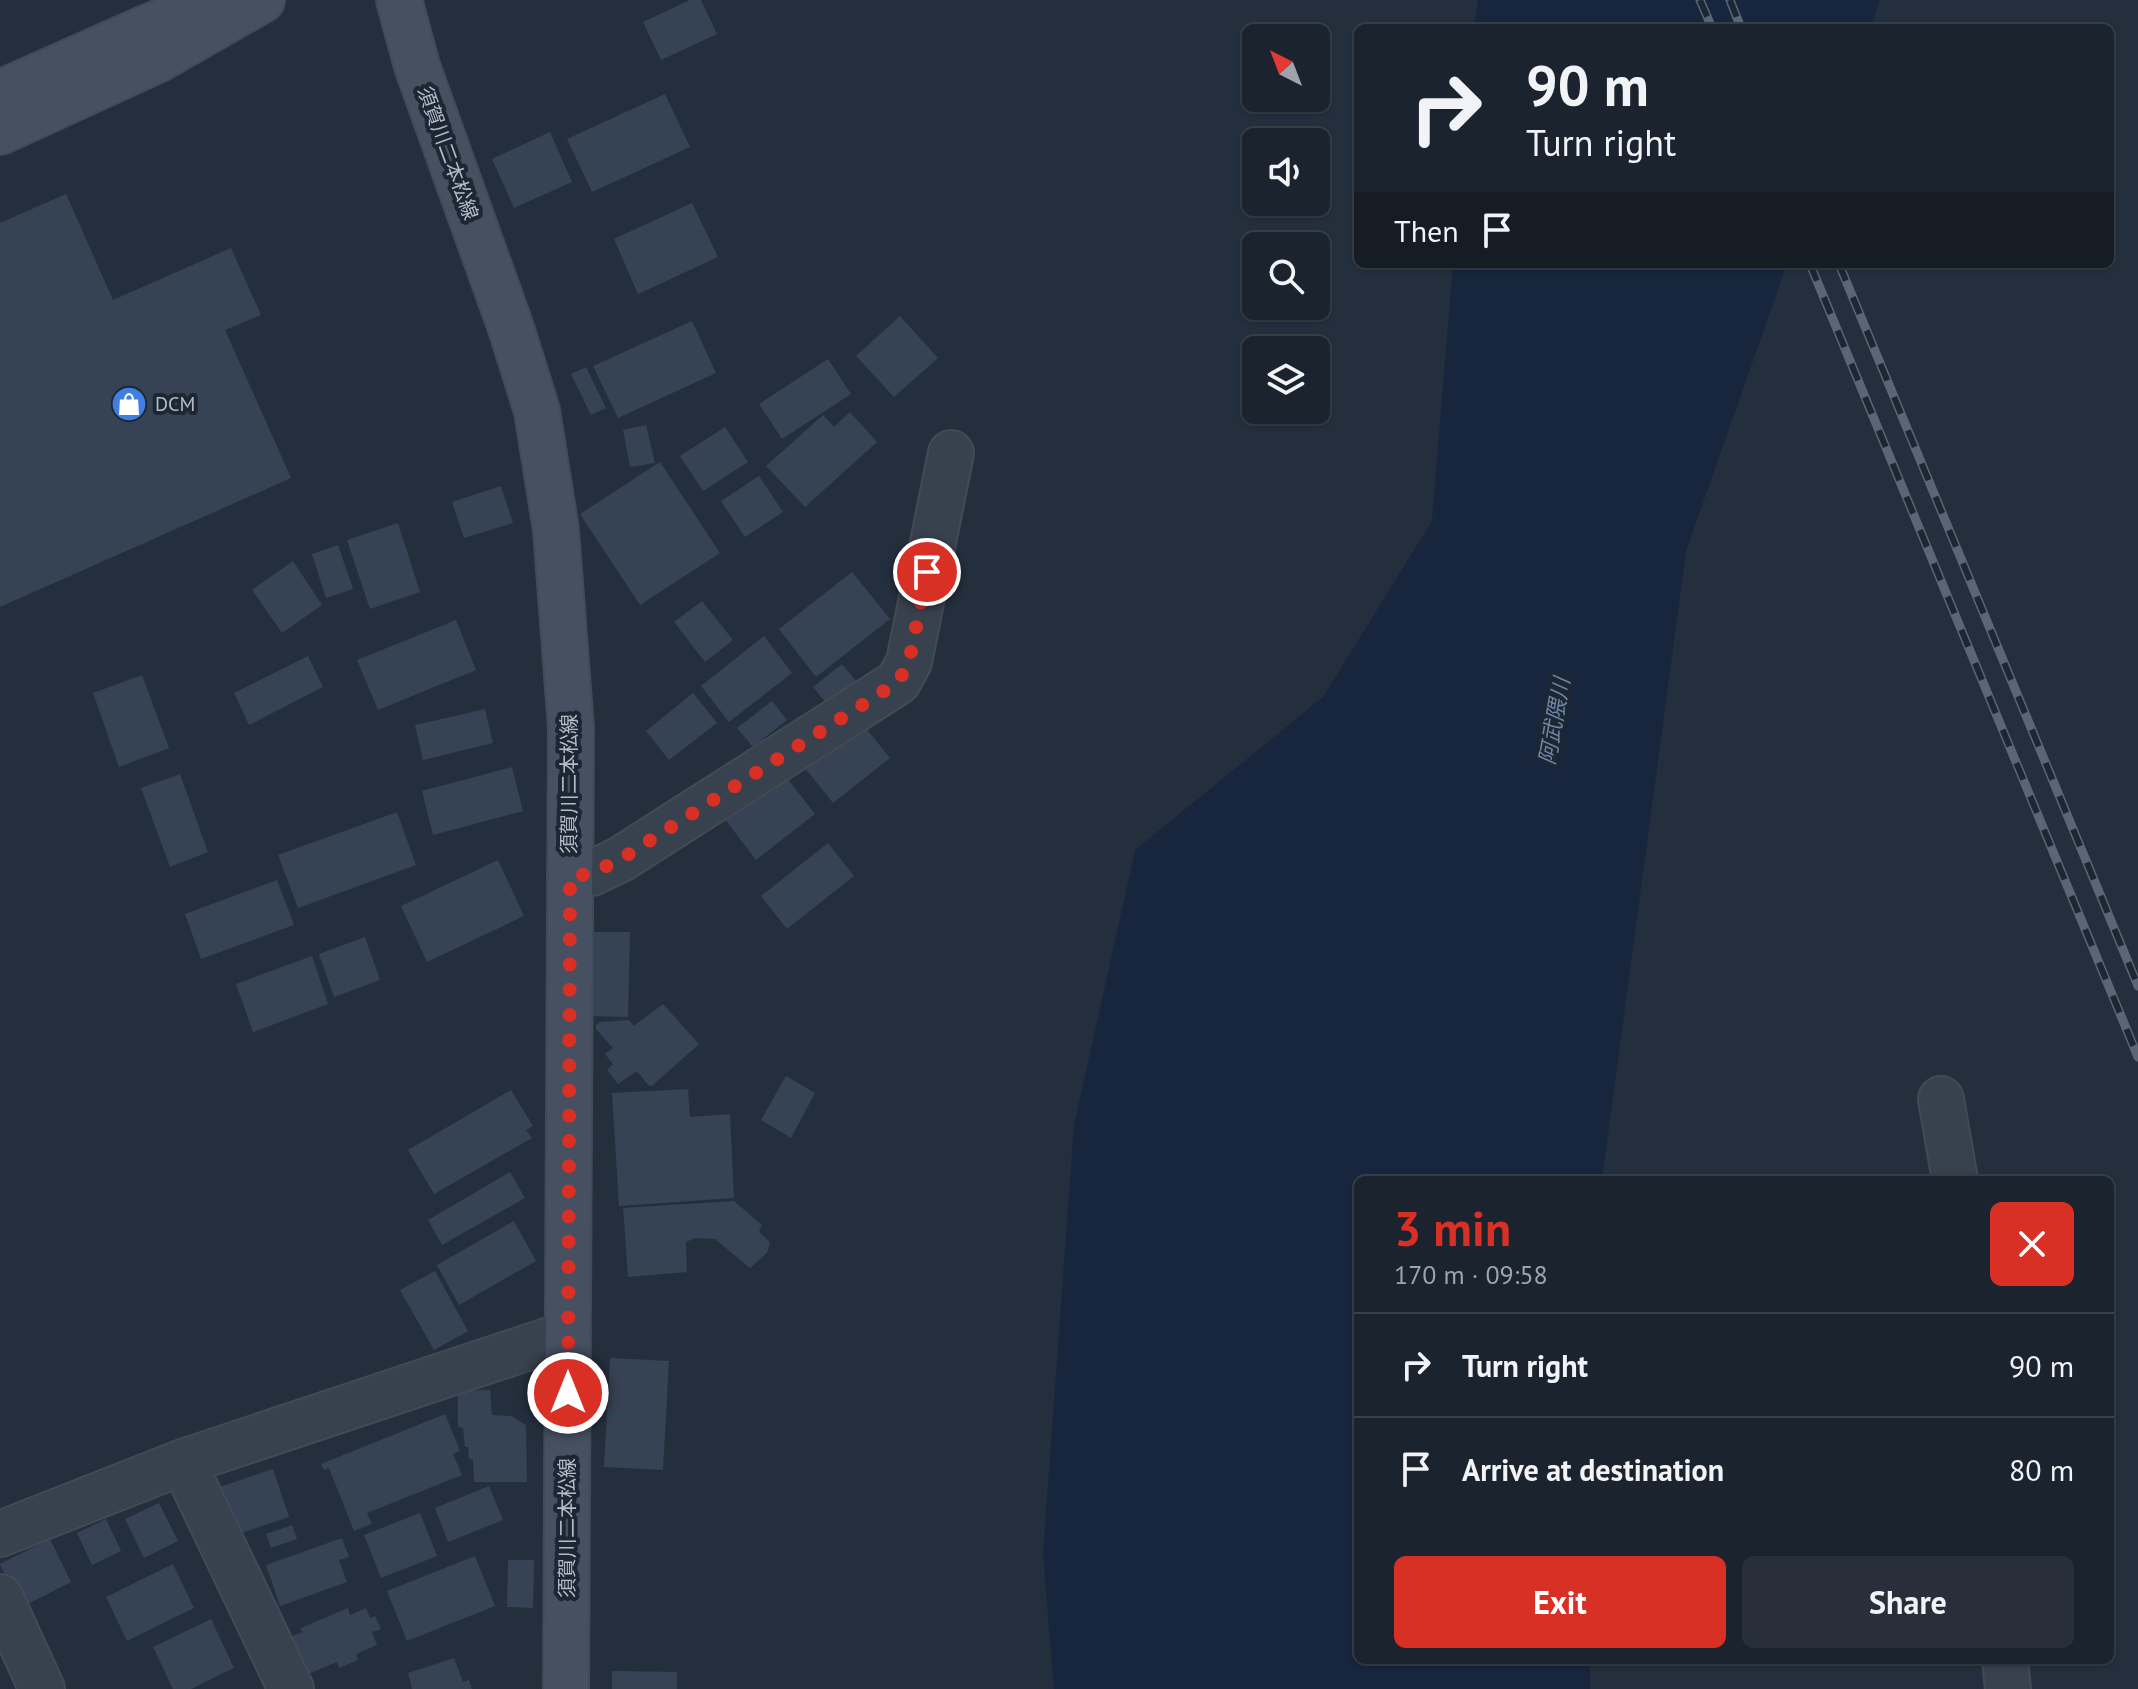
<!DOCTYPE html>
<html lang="en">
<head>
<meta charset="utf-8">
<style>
	:root { --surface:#1b232e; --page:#282f3a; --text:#f1f3f6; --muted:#a0a4aa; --line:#39404a; --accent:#d93025 }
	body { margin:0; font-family:"PT Sans","Noto Sans JP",sans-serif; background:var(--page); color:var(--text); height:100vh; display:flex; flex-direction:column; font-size:30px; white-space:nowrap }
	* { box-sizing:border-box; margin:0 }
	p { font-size:26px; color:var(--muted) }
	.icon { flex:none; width:44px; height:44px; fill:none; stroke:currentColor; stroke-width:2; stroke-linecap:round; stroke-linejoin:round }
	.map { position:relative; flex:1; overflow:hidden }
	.drawer { position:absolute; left:1354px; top:1176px; width:760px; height:488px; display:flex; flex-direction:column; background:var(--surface); border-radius:12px; box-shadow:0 2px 6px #0004,0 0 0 2px var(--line) }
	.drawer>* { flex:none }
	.hud { position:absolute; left:1354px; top:24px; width:760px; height:244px; border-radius:12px; box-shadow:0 2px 6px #0004,0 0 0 2px var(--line); background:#1b232e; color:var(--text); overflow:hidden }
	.needle { width:52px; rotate:318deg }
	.fabs { position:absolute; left:1242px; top:24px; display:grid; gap:16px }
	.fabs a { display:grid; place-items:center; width:88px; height:88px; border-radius:12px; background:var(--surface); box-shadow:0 2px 6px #0004,0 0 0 2px var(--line); font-size:40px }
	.pin { position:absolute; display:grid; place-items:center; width:68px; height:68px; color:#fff; margin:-34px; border:4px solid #fff; border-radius:50%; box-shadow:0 2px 8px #0007 }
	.me { position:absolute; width:88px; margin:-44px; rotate:0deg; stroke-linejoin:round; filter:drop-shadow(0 0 6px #0008) }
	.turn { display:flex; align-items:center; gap:28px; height:168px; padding:0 40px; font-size:36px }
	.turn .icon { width:104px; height:104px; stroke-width:2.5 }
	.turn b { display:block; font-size:56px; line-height:68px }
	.then { display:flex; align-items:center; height:76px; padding:0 40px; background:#0003; gap:16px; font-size:30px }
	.round { display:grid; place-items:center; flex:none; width:84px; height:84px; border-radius:12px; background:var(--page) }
	.head { display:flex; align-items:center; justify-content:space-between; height:136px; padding:0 40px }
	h1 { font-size:48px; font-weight:800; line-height:60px; color:var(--accent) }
	.primary-button { display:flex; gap:16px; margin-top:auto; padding:16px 40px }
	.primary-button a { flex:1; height:92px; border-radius:12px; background:var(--accent); color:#fff; font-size:32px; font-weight:800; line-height:92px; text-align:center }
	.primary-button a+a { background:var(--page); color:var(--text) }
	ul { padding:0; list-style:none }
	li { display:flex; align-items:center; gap:24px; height:104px; padding:0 40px; border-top:2px solid var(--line) }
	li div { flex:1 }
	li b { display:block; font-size:30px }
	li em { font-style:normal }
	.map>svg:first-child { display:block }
</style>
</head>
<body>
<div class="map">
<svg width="2138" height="1689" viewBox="0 0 2138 1689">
	<rect width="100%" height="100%" fill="#242f3e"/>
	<path fill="#17263c" d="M 1478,0 L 1880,0 L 1871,28 L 1473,28 Z
		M 1453,264 L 1787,264 L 1686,551 L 1602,1180 L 1358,1180 L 1358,1660 L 1590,1660 L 1590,1689 L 1054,1689 L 1043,1554 L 1074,1125 L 1135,850 L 1323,697 L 1432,521 Z"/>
	<path fill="#364354" d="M 690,0 L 701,0 L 717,34 L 661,60 L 643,22 Z
		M 665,94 L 690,147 L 592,192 L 567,139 Z
		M 550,132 L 572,182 L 514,208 L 492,159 Z
		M 66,194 L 113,300 L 231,248 L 261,315 L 225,330 L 291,478 L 0,607 L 0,223 Z
		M 692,203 L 718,257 L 638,294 L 614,239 Z
		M 900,316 L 938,358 L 894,397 L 856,356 Z
		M 692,321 L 716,373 L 618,418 L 593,366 Z
		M 828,359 L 851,394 L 782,439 L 759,404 Z
		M 586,367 L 606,408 L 591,415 L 571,374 Z
		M 850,412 L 877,442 L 805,507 L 766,466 L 823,415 L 834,427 Z
		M 646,425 L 655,463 L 630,467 L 623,430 Z
		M 725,427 L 748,462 L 703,491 L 680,456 Z
		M 660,462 L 720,553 L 640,605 L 580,514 Z
		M 759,476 L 783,512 L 745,537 L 721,501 Z
		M 501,486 L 513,523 L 464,538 L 452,502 Z
		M 398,523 L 420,592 L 370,609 L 347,540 Z
		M 338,545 L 353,589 L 326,598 L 312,554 Z
		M 293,561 L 322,605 L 282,633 L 252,590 Z
		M 852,572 L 890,619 L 816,677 L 779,629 Z
		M 702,601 L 733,640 L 705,662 L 674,622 Z
		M 456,620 L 476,670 L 378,710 L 357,660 Z
		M 764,636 L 792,673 L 729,722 L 701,686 Z
		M 308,656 L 323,687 L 249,725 L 234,693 Z
		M 842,664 L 857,682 L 828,705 L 813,687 Z
		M 142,675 L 169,748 L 119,767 L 93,693 Z
		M 693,693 L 717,723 L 669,760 L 646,731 Z
		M 772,701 L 787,720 L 753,747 L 737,728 Z
		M 485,709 L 493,743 L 423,760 L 415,725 Z
		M 861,722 L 890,758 L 833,803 L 804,767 Z
		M 512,767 L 523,811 L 433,835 L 422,791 Z
		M 783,773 L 815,814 L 756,860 L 724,818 Z
		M 180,774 L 208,852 L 170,867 L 141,788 Z
		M 397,812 L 416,865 L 298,908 L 278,855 Z
		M 828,843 L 854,876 L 787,929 L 761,896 Z
		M 498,860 L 524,916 L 427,962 L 401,906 Z
		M 277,880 L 294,925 L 201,959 L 185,914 Z
		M 594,932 L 630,932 L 628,1017 L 592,1016 Z
		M 365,937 L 380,980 L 334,997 L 319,954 Z
		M 312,956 L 328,1004 L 253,1032 L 236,984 Z
		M 663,1004 L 699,1044 L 652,1086 L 648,1085 L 637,1071 L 618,1084 L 607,1070 L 613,1064 L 605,1054 L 613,1048 L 596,1029 L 596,1025 L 600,1022 L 629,1020 L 634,1026 Z
		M 786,1076 L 815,1093 L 791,1138 L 761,1120 Z
		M 688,1089 L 690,1117 L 730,1114 L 734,1198 L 619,1206 L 612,1093 Z
		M 511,1090 L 533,1126 L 526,1130 L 532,1138 L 434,1194 L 408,1150 Z
		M 510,1172 L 525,1198 L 442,1245 L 428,1220 Z
		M 734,1201 L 762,1225 L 759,1232 L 770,1242 L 767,1253 L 750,1268 L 715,1239 L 695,1238 L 686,1242 L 687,1272 L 628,1277 L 623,1208 Z
		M 514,1221 L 536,1261 L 459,1305 L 437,1265 Z
		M 435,1271 L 468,1331 L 434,1350 L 400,1290 Z
		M 610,1358 L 669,1361 L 663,1470 L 604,1467 Z
		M 490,1390 L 492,1415 L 511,1416 L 526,1425 L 527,1482 L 474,1482 L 473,1460 L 469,1459 L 468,1447 L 465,1447 L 463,1428 L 458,1427 L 458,1391 Z
		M 445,1414 L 460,1451 L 453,1454 L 462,1475 L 367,1513 L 372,1524 L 354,1531 L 329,1468 L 324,1470 L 321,1464 Z
		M 273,1469 L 289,1517 L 230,1537 L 220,1487 Z
		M 489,1486 L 503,1520 L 448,1542 L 435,1508 Z
		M 159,1503 L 178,1541 L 144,1558 L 125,1519 Z
		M 420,1513 L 437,1556 L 381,1578 L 364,1535 Z
		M 106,1519 L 121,1551 L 92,1565 L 77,1533 Z
		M 292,1525 L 297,1539 L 271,1548 L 266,1534 Z
		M 342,1538 L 349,1557 L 339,1560 L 347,1582 L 280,1606 L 266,1565 Z
		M 50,1539 L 71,1582 L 20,1608 L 0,1564 Z
		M 475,1556 L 495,1606 L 407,1641 L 387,1591 Z
		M 508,1560 L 534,1560 L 533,1608 L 507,1607 Z
		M 173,1564 L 194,1608 L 127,1641 L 106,1597 Z
		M 348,1608 L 350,1615 L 366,1608 L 370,1618 L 375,1616 L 381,1629 L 372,1632 L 377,1645 L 356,1654 L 358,1660 L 339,1668 L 337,1662 L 296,1679 L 281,1641 L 302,1632 L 301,1628 Z
		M 211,1619 L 234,1668 L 191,1689 L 173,1689 L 153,1647 Z
		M 454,1658 L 463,1682 L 469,1680 L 472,1689 L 412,1689 L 408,1673 Z
		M 612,1671 L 677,1672 L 677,1689 L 612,1689 Z"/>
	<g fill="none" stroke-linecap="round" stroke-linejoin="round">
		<defs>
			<path id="street" d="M 570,877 L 592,873 L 621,859 L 898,682 L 909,662 L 951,453
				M 1941,1099 L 1955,1180
				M 183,1462 L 291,1689
				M 0,1534 L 183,1462 L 568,1334
				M 0,1597 L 42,1689
				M 2005,1660 L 2008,1689"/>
			<path id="secondary" d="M 399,0 L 417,66 L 511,328 L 537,411 L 556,530 L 571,728 L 566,1689
				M 0,93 L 144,29 L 215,0
				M 0,132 L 159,59 L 262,0"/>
		</defs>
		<use href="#street" stroke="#414a57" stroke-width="48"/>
		<use href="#secondary" stroke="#414a57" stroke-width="48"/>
		<use href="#street" stroke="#38414e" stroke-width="44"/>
		<use href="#secondary" stroke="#465061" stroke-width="44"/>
		<defs>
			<path id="rail" d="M 1700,0 L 1712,28
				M 1730,0 L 1741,28
				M 1810,264 L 2138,1057
				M 1839,264 L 2138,986"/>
		</defs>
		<use href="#rail" stroke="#5a6575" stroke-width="9"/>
		<use href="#rail" stroke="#1d2633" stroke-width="6" stroke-dasharray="18" stroke-linecap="butt"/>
	</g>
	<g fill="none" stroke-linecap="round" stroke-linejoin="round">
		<path stroke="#d93025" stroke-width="14" stroke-dasharray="0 25.2" d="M 568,1393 L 570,877 L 592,873 L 621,859 L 898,682 L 909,662 L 927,572"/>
	</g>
	<defs>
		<symbol id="shop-disc" viewBox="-11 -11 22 22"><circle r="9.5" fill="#3f7fe0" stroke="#1d2633"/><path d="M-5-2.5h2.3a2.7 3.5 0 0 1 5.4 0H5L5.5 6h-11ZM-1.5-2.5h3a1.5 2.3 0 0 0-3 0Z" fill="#fff"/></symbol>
	</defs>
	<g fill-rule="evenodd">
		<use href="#shop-disc" x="109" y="384" width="40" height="40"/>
	</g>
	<g text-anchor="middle" stroke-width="8" stroke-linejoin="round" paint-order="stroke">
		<g font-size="20" fill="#b4bcc9" stroke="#1d2633">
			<text transform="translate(448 153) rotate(70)" y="7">須賀川二本松線</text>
			<text transform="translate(569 784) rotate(-90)" y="7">須賀川二本松線</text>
			<text transform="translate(567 1528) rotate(-90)" y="7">須賀川二本松線</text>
		</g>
		<g font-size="20" fill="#b4bcc9" stroke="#1d2633" text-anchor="start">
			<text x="155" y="411">DCM</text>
		</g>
		<g font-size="22" font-style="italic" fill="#6d86a8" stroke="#1d2633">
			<text transform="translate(1554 721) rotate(-80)" y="8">阿武隈川</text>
		</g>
	</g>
</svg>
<div class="fabs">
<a><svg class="needle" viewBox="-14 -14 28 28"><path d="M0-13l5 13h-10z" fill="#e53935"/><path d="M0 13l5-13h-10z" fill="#a0a4aa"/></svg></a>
<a><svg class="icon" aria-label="sound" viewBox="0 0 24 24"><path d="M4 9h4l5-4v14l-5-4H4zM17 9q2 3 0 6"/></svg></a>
<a><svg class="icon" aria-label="search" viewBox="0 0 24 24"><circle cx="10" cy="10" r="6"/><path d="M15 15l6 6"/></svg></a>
<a><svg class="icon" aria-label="layers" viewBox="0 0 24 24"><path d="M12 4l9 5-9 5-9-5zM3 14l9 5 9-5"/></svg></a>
</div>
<div class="pin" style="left:927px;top:572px;background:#d93025"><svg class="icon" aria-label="arrive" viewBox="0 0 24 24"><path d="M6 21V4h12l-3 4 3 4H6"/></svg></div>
<svg class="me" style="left:568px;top:1393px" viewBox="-20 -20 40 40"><circle r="17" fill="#d93025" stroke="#fff" stroke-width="3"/><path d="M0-11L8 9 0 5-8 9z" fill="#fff"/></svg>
<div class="hud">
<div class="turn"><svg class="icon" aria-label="right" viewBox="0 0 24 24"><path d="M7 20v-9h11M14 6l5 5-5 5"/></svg><div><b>90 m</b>Turn right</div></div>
<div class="then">Then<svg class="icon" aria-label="arrive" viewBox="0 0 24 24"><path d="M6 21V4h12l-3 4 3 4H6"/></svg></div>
</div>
<section class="drawer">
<div class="head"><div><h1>3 min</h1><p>170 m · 09:58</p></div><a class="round" style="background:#d93025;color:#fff"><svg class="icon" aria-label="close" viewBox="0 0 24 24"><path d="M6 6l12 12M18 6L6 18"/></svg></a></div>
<ul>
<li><svg class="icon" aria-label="right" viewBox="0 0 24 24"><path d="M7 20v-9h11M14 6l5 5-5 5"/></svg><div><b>Turn right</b></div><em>90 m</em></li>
<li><svg class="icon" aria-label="arrive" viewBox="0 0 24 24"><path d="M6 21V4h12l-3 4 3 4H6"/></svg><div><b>Arrive at destination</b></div><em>80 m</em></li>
</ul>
<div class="primary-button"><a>Exit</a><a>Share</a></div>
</section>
</div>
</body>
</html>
